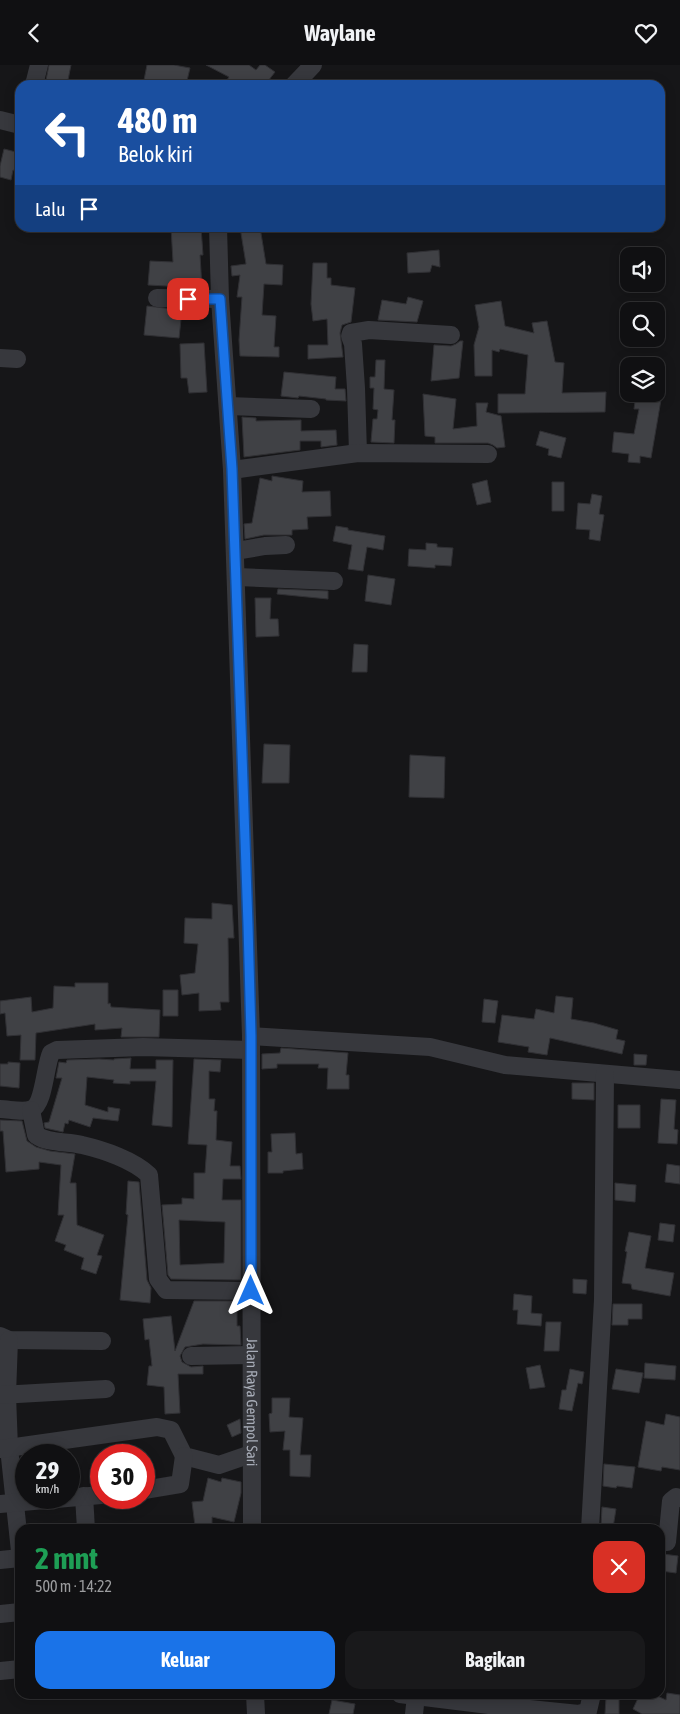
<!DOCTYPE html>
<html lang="id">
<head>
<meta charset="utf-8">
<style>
	:root { --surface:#101012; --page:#19191b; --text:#f1f3f6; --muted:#9c9d9f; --line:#303032; --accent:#1a73e8 }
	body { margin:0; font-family:"Asap Condensed",sans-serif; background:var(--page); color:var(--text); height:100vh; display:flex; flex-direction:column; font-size:19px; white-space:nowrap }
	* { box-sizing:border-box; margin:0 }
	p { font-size:16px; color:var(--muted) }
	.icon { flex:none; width:28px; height:28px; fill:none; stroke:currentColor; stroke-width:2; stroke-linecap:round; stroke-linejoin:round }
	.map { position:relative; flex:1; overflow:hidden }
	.side { position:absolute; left:15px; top:1459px; width:650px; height:175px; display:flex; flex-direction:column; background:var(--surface); border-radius:15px; box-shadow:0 2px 12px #0003,0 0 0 1px var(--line) }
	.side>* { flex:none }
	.guide { position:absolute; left:15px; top:15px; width:650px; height:152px; border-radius:15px; box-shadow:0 2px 12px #0003,0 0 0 1px var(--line); background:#1a4fa0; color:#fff; overflow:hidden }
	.buttons { position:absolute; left:620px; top:182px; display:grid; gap:10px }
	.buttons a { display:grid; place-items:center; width:45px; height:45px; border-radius:10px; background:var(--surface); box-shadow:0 2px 12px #0003,0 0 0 1px var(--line); font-size:25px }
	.speed { position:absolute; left:15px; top:1379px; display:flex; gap:10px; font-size:25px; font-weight:700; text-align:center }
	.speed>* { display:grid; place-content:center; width:65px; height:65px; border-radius:50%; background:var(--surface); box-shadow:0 2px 12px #0003,0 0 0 1px var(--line); line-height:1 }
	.speed small { font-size:12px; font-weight:400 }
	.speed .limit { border:8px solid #d22; background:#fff; color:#111 }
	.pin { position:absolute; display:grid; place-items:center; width:42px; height:42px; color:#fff; margin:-21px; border-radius:10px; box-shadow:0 2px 8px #0006 }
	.me { position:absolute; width:55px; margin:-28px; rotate:0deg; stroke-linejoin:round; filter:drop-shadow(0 0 4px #0008) }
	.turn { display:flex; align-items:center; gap:18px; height:105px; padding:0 20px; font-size:22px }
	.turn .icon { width:65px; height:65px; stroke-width:2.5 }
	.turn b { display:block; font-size:35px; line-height:42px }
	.then { display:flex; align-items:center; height:48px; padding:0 20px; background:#0003; gap:10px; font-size:19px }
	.round { display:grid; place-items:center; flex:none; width:52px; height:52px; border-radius:15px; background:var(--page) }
	.headline { display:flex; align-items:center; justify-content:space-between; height:85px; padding:0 20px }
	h1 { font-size:30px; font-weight:700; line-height:38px; color:#1e9e55 }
	.primary-button { display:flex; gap:10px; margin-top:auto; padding:10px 20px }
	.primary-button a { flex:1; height:58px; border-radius:15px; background:var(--accent); color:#fff; font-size:20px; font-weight:700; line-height:58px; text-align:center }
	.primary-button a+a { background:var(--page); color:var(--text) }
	header { display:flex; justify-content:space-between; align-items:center; height:65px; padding:0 20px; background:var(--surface); font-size:22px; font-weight:700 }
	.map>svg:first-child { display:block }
</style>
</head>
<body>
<header><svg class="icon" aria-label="back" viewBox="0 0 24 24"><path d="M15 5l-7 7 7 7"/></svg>Waylane<svg class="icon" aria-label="heart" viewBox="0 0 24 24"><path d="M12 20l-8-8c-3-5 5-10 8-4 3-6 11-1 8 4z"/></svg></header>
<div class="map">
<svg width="680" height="1649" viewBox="0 0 680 1649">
	<rect width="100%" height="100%" fill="#161618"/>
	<path fill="#404145" stroke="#303034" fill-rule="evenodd" d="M 49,0 L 71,0 L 67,20 L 45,20 Z
		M 147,0 L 174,0 L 190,3 L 186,20 L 143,20 Z
		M 206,0 L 249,0 L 256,5 L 260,0 L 265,0 L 275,7 L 265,20 L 236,20 L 227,15 L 229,12 Z
		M 4,84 L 20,88 L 20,107 L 13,105 L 11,115 L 0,112 L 0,101 Z
		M 171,162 L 201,162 L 203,190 L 200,190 L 202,223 L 148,220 L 150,196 L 173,197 Z
		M 240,162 L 260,162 L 266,199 L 283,200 L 282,220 L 264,219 L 262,250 L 276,251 L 274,282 L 279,282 L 279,292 L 240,291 L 239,275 L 242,232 L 237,232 L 240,210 L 232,211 L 231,201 L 246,199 Z
		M 439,185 L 440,202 L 432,200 L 430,207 L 408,208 L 407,188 Z
		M 313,198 L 327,198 L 327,213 L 331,213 L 331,220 L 355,223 L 351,257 L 342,260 L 340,268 L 343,292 L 308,294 L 308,280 L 328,280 L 327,254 L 313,256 L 311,239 Z
		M 408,232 L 423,236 L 417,257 L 378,255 L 382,235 L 406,239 Z
		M 501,236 L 505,261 L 534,268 L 532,258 L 547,256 L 555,297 L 564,298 L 562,328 L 606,327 L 605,347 L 498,348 L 498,329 L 525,329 L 528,290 L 500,284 L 499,287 L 492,285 L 492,311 L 475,311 L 474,280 L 479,262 L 475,240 Z
		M 147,241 L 182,245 L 179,273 L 144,270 Z
		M 460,276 L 463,276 L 459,313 L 431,316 L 434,280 L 451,281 L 456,279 Z
		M 204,278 L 207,327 L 189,328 L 187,313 L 181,313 L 180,279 Z
		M 376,295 L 385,295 L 384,324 L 394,325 L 392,355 L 395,355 L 394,378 L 371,377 L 373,354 L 377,354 L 378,345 L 373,344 L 374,323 L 370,323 L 370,312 L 375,312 Z
		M 284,307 L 336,312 L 335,324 L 345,324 L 346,336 L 326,335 L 326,334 L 299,331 L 298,333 L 281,331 Z
		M 423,329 L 456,334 L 453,364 L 477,361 L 476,338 L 488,338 L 486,347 L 501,351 L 505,382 L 497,383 L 493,380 L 488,378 L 435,378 L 435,372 L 425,371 Z
		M 636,329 L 662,329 L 651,393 L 640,391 L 640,398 L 628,397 L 629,389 L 612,387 L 614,367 L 634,369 L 639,344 L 634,344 Z
		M 242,352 L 256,353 L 256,356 L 301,355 L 301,366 L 336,365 L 337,380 L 321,382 L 321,376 L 300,376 L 300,385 L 244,392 Z
		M 540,366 L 566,373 L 561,393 L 548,390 L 549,384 L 536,380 Z
		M 272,411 L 303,416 L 302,427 L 330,426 L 331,451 L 307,452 L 308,464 L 292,465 L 292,470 L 264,470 L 245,474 L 244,459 L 252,458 L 260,413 L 272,416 Z
		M 487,415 L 491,437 L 477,440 L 472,419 Z
		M 552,417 L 564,417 L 564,446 L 552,446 Z
		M 592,429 L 602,431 L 599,449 L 604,450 L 600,476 L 589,474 L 590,465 L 576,464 L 578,438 L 590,439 Z
		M 336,461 L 348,463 L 348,465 L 385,471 L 383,485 L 367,482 L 363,506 L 348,504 L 352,480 L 333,476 Z
		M 426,478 L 437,479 L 437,482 L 453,483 L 451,501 L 435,500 L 435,503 L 408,501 L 409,484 L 426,485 Z
		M 368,510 L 395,514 L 391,540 L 365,536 Z
		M 278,524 L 328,526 L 328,534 L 277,529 Z
		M 255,533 L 271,533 L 270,554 L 278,554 L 279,571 L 256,572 Z
		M 354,579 L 368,580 L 367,607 L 352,607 Z
		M 264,679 L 290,680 L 289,718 L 262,718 Z
		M 410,690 L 445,692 L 444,733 L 409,732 Z
		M 212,838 L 232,840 L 234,873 L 228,873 L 229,937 L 220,937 L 221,945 L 199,946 L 199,928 L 182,930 L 180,910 L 195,908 L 198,879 L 184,878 L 185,853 L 212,854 Z
		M 75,918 L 108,918 L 108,939 L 110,938 L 111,942 L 160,945 L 159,972 L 121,972 L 122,963 L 95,965 L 95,959 L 36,968 L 35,995 L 20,995 L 21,970 L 7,971 L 5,948 L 0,949 L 0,936 L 31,932 L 32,947 L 53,943 L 54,921 L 75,922 Z
		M 163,925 L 178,925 L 178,951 L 163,951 Z
		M 556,931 L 573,933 L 571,954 L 594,958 L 618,965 L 616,974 L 625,976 L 622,989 L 550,973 L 547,990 L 528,987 L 529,982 L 498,977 L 502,950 L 534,954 L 536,944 L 554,948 Z
		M 484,934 L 498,936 L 495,958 L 482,957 Z
		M 281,983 L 348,988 L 346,1010 L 349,1010 L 349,1024 L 327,1024 L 328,1003 L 318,1003 L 319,999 L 277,999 L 277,1003 L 262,1004 L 262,989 L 280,988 Z
		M 634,989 L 647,990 L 646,1000 L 634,1000 Z
		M 131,993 L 130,1004 L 156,1004 L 156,995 L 173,995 L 172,1062 L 152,1060 L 156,1016 L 130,1016 L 130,1019 L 113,1018 L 114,1015 L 87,1012 L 85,1040 L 108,1047 L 108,1042 L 120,1044 L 118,1056 L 93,1053 L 90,1062 L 69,1055 L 68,1059 L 65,1058 L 63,1067 L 45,1063 L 44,1058 L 49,1057 L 62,1013 L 56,1013 L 59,997 L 66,998 L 67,995 L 99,994 L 114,995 L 114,994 Z
		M 194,994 L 221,995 L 220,1007 L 209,1006 L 209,1034 L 215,1034 L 214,1046 L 217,1046 L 216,1075 L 232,1077 L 230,1101 L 240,1101 L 241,1114 L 223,1114 L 222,1135 L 241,1135 L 241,1215 L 171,1214 L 168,1210 L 162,1140 L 182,1139 L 182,1133 L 194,1134 L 194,1108 L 205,1108 L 207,1080 L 188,1079 ZM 179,1155 L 225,1157 L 224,1198 L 180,1200 Z
		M 8,997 L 20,998 L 19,1023 L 0,1021 L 0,999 L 8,999 Z
		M 572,1018 L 594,1018 L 594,1035 L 572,1034 Z
		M 661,1034 L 676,1035 L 674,1064 L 678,1065 L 677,1079 L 658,1078 Z
		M 618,1040 L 640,1040 L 640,1063 L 618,1063 Z
		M 0,1055 L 22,1056 L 27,1076 L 36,1082 L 50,1086 L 75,1089 L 70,1118 L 76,1118 L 77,1160 L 104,1170 L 97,1190 L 102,1191 L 96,1209 L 81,1204 L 84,1193 L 64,1185 L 66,1180 L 55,1176 L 64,1150 L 58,1150 L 61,1100 L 39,1097 L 39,1104 L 6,1107 L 3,1066 L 0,1066 Z
		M 295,1068 L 296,1089 L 302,1088 L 303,1104 L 283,1106 L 283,1108 L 268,1108 L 268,1087 L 272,1087 L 271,1069 Z
		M 667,1099 L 680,1101 L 680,1119 L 665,1117 Z
		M 128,1116 L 139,1117 L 147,1215 L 151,1223 L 150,1238 L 120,1235 L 128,1150 L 126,1149 Z
		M 615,1118 L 636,1120 L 635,1137 L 615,1135 Z
		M 660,1158 L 675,1160 L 673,1177 L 658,1175 Z
		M 629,1167 L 651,1171 L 645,1203 L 674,1208 L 670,1231 L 632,1224 L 631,1219 L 622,1218 L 627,1187 L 625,1186 Z
		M 573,1214 L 587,1215 L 586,1229 L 573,1228 Z
		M 514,1229 L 532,1231 L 531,1248 L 542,1249 L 541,1261 L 517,1259 L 518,1245 L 513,1245 Z
		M 194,1236 L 237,1236 L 237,1261 L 240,1261 L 241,1280 L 203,1279 L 185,1282 L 180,1291 L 182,1297 L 191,1302 L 203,1301 L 203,1309 L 178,1309 L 180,1348 L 165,1349 L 164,1322 L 147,1320 L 149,1301 L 152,1301 L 149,1274 L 145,1275 L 143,1254 L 171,1251 L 175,1286 Z
		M 613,1239 L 642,1239 L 642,1254 L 628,1254 L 628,1260 L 612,1260 Z
		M 546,1257 L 561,1257 L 559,1286 L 544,1286 Z
		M 645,1298 L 676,1301 L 675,1315 L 644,1313 Z
		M 540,1300 L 545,1322 L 530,1324 L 526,1303 Z
		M 570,1304 L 584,1307 L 582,1319 L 578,1318 L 572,1346 L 559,1344 L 562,1325 L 566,1325 Z
		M 616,1304 L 643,1308 L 639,1328 L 612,1324 Z
		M 272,1333 L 290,1333 L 289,1352 L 303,1353 L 300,1390 L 311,1390 L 310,1412 L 290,1411 L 290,1385 L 283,1385 L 285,1366 L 270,1367 L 269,1349 L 272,1348 Z
		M 666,1349 L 680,1352 L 680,1405 L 662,1402 L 661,1406 L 638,1402 L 646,1356 L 664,1360 Z
		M 240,1354 L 241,1368 L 232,1372 L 227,1360 Z
		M 604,1399 L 635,1402 L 632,1423 L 617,1421 L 616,1423 L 603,1421 Z
		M 208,1413 L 221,1417 L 222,1413 L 241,1417 L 241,1428 L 234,1457 L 212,1452 L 212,1460 L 195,1461 L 192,1437 L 203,1436 Z
		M 602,1442 L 616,1444 L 613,1463 L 601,1461 Z
		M 663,1489 L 678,1491 L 676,1508 L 661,1506 Z
		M 667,1628 L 680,1630 L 680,1649 L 642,1649 L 633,1644 L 640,1629 L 653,1629 L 666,1635 Z
		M 606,1632 L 619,1633 L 619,1649 L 605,1649 Z
		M 332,1635 L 355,1639 L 353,1649 L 329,1649 Z"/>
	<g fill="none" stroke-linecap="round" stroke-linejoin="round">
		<g stroke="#37383d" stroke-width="18">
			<path d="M 34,20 L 39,0"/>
			<path d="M 294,20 L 313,0"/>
			<path d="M 0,55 L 20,60"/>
			<path id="s1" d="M 218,162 L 220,234 L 232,405 L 251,971 L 252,1464"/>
			<path d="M 157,233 L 220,234"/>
			<path d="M 0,293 L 17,294"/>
			<path d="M 228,341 L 311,344"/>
			<path d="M 358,388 L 356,323 L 353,279 L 350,271 L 351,268 L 369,265 L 451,270"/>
			<path d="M 232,405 L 358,388 L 488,389"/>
			<path d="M 236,486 L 265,481 L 286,480"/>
			<path d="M 237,512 L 334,516"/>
			<path d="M 251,971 L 430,982 L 505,1000 L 680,1015"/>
			<path d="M 0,1044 C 9,1044 24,1048 32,1044 C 44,1039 45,1001 51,988 L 57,985 L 143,982 L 251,985"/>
			<path d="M 31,1045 L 36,1070 C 49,1079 67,1076 82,1080 C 104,1085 133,1095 149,1110 L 158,1214 L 166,1225 L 251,1226"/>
			<path d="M 0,1271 L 9,1275 L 102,1276"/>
			<path d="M 9,1275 L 7,1330 L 9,1383 L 20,1486"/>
			<path d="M 191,1291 L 251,1290"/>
			<path d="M 0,1330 L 106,1324"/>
			<path d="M 0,1384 L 157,1362 L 171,1365 L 184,1391 L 219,1400 L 251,1389"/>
			<path d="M 144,1425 L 180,1419 L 184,1391"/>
			<path d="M 84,1431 L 86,1464"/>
			<path d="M 0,1439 L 101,1430"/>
			<path d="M 590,1464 L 603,1235 L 605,1009"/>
			<path d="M 667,1477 L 671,1436 L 676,1432 L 680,1433"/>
			<path d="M 0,1495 L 20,1493"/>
			<path d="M 0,1549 L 20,1547"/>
			<path d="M 0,1606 L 20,1604"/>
			<path d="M 255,1629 L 256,1649"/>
			<path d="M 400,1629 L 489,1640 L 579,1649 L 588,1646 L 592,1629"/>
			<path d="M 414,1649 L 416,1631"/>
		</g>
	</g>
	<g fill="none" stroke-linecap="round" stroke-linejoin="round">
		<defs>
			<path id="route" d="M 188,234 L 220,234 L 232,404 L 248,860 L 251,971 L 251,1226"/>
		</defs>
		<use href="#route" stroke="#114b97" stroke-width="12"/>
		<use href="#route" stroke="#1a73e8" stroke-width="9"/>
	</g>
	<g text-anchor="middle" stroke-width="5" stroke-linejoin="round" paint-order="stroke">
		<g font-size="15" fill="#a8adb8" stroke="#111113">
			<text dy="5" stroke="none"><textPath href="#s1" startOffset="1176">Jalan Raya Gempol Sari</textPath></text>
		</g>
	</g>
</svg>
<div class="buttons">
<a><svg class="icon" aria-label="sound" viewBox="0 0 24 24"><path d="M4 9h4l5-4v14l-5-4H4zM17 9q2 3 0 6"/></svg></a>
<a><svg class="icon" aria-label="search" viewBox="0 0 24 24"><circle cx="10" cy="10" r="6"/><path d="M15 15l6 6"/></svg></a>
<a><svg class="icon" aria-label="layers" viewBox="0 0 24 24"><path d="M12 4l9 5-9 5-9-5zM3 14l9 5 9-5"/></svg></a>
</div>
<div class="speed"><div>29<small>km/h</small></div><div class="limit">30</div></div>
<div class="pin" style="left:188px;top:234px;background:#d93025"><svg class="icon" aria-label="arrive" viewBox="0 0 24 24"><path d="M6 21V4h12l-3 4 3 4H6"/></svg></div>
<svg class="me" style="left:251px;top:1226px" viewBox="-20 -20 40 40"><path d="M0-17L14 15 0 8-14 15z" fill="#1a73e8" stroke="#fff" stroke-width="4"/></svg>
<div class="guide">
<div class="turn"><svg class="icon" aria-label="left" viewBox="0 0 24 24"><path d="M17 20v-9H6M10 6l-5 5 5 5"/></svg><div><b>480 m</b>Belok kiri</div></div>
<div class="then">Lalu<svg class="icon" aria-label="arrive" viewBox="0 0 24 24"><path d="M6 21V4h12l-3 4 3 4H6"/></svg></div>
</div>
<section class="side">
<div class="headline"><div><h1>2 mnt</h1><p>500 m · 14:22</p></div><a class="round" style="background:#d93025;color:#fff"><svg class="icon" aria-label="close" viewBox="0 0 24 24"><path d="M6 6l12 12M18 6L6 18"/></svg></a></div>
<div class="primary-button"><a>Keluar</a><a>Bagikan</a></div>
</section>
</div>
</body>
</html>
